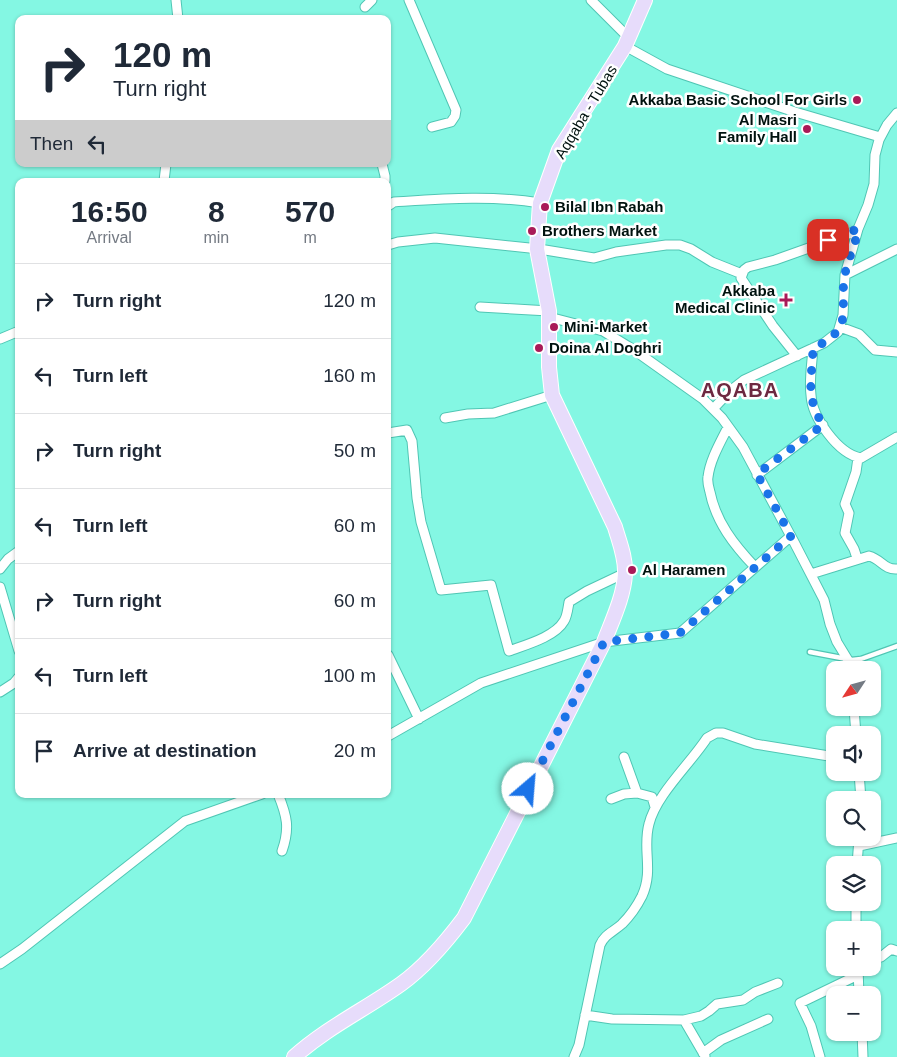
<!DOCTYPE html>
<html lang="en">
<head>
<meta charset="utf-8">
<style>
	:root { --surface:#fff; --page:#f6f6f7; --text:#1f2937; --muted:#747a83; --line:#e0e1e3 }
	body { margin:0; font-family:Arial,sans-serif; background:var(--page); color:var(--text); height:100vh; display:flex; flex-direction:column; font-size:19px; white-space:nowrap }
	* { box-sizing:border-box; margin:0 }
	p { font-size:16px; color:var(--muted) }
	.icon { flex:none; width:28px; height:28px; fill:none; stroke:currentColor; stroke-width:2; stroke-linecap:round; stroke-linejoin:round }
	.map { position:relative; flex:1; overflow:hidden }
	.details { position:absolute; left:15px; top:178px; width:376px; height:620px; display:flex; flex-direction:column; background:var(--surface); border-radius:10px; box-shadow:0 1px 4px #0004 }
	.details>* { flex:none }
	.hud { position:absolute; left:15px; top:15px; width:376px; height:152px; border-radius:10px; box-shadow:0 1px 4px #0004; background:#fff; color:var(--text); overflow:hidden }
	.needle { width:32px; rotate:234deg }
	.controls { position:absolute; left:826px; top:661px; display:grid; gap:10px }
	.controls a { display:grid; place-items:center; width:55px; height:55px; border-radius:10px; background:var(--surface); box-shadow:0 1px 4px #0004; font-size:25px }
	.pin { position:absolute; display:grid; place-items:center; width:42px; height:42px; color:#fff; margin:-21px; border-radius:10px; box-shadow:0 2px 8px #0006 }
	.me { position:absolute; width:55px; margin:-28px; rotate:27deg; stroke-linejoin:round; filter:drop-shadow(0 0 4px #0008) }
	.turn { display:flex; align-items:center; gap:18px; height:105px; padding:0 15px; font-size:22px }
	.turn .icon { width:65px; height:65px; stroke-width:2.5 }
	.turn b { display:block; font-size:35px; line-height:42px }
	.then { display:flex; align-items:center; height:48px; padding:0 15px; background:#0003; gap:10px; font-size:19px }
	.eta { display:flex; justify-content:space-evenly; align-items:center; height:85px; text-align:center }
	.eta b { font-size:30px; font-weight:800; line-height:35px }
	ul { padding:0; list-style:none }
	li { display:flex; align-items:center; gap:15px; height:75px; padding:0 15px; border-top:1px solid var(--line) }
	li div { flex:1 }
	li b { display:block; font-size:19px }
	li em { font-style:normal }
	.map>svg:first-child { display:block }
</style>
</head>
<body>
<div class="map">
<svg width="897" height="1057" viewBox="0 0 897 1057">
	<rect width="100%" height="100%" fill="#84f7e3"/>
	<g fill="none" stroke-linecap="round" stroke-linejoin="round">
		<defs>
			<path id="service" d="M 810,652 L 852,660 L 861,659 L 897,646"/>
			<path id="minor" d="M 176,0 L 178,19
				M 409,0 L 456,110 L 455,116 L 451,122 L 432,127
				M 591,0 L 629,38
				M 365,7 L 372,0
				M 625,46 L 667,69 L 795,112 L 880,137
				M 382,164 L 385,176 L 385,181
				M 164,181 L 166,164
				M 388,206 L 394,202 C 442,199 492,195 540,203
				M 388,245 L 398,242 L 435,238 L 539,249 L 594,258 L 616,252 L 666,245 L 680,245 L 691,249 L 712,262 L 742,274
				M 845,275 L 897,249
				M 480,307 L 549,311
				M 549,317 L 603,331 L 634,350 L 703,399 L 722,418 L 743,447 L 794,542 L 824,600 L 830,624 L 837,642 L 854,670
				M 840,327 L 859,334 L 875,350 L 897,352
				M 0,339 L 19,331
				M 813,348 C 812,364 809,380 811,395 C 812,417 838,454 861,458 L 897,437
				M 797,356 L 773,326 L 741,278 L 744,270 L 748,267 L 775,260 L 851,233 L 858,229 L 868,205 L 874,184 L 875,155 L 879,140 L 887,125 L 897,113
				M 713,409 L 731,390 L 744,380 L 824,343 L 838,332 L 843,315 L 845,275 L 858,229
				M 445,418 L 468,414 L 494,413 L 552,395
				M 728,427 C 720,443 710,460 708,477 C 707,482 709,488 710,492 C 716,522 734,545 755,567
				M 388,433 L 407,430 L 412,441 L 417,498 L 421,522 L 441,590 L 491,585 L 509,651 C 525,645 555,637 564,621 C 567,617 568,608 569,602 L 587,591 L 625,573
				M 757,475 L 823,425
				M 857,558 L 854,549 L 845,533 L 849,513 L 845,504 L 856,472 L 858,458
				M 0,569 L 8,559 L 19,551
				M 811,574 L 869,556 C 881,559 884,570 897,569
				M 0,587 L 19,651
				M 388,655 L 419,719
				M 0,692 L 14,683 L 19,677
				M 854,708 L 856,735
				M 388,736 L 481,683 L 604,642 L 680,633 L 791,536
				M 624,757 L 637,793 L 652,797 L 655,807
				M 859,772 L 861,800
				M 278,794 C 287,816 290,828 282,851
				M 611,799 L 624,794 L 637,793
				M 859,846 L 897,838
				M 857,865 L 859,838
				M 856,902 L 856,930
				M 872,959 L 881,957 L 891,949 L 897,951
				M 0,964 L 22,949 L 185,821 L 262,794
				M 858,968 L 859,995
				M 585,1015 L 612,1019 L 684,1020 L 701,1016 L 709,1011 L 717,1004 L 743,1000 L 755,992 L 778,983
				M 684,1020 L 705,1056
				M 862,1032 L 863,1057
				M 703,1053 L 721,1040 L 768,1019
				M 574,1057 L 579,1045 L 600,945 C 605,934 613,932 622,924 C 630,916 637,906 642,896 C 654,870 642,849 649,824 C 656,795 690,764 707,738 L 716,733 L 723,733 L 755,744 L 835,757
				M 820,1057 L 811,1026 L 800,1003 L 858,975"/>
			<path id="primary" d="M 294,1057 C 326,1028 366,1009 401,984 C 426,966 446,942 464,918 L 604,642 C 612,621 624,596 625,574 C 626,558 619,541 615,527 L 552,395 L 549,367 L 549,311 L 537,249 L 540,203 L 559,150 L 625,46 L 645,0"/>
		</defs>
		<use href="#service" stroke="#50c6b4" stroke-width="7"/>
		<use href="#minor" stroke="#50c6b4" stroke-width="11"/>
		<use href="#primary" stroke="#fff" stroke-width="16"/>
		<use href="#service" stroke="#fff" stroke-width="4.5"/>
		<use href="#minor" stroke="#fff" stroke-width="9"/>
		<use href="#primary" stroke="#e7dcfb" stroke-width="14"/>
	</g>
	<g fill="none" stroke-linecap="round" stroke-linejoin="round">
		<path stroke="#1a73e8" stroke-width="9" stroke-dasharray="0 16.2" d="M 528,789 L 604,642 L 680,633 L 791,536 L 757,474 L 823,425 C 805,396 812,381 813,348 C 857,328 838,310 845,274 C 848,259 856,244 858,229 L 828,240"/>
	</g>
	<g fill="#a91a58" stroke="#fff" stroke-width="2">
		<circle cx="857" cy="100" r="5"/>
		<circle cx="807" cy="129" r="5"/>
		<circle cx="545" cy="207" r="5"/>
		<circle cx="532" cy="231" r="5"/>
		<path d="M783.5 292.5h5v5h5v5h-5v5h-5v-5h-5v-5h5z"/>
		<circle cx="554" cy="327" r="5"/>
		<circle cx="539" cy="348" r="5"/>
		<circle cx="632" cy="570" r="5"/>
	</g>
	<g text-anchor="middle" stroke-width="5" stroke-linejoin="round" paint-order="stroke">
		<g font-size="15" font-weight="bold" fill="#00120f" stroke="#fff" text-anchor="start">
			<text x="847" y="105" text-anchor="end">Akkaba Basic School For Girls</text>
			<text x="797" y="125" text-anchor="end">Al Masri<tspan x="797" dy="17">Family Hall</tspan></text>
			<text x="555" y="212">Bilal Ibn Rabah</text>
			<text x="542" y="236">Brothers Market</text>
			<text x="775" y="296" text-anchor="end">Akkaba<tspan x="775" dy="17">Medical Clinic</tspan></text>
			<text x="564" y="332">Mini-Market</text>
			<text x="549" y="353">Doina Al Doghri</text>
			<text x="642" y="575">Al Haramen</text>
		</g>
		<g font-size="15" fill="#00120f" stroke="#fff">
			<text transform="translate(586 112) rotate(-59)" y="5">Aqqaba - Tubas</text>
		</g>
		<g font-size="20" font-weight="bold" letter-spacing="1" fill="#6d2941" stroke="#fff">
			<text x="740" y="397">AQABA</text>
		</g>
	</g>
</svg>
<div class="controls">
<a><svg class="needle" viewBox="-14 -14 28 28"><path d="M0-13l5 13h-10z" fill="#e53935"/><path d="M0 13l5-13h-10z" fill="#747a83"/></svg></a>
<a><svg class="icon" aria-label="sound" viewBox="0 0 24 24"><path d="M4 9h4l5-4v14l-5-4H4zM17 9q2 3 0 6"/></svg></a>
<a><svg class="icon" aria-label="search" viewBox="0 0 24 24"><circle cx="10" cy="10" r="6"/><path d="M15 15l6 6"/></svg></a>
<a><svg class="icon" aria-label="layers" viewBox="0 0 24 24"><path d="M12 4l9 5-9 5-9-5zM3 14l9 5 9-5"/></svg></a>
<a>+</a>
<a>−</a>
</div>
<div class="pin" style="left:828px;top:240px;background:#d93025"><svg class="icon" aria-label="arrive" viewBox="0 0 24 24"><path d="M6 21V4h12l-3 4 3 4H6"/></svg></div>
<svg class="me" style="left:528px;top:789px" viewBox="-20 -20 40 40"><circle r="19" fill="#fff"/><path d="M0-13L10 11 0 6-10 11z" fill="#1a73e8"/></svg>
<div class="hud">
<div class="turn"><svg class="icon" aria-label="right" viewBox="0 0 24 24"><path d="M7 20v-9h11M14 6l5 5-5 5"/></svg><div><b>120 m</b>Turn right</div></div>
<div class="then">Then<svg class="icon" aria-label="left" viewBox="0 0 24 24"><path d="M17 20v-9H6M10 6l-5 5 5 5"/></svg></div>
</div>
<section class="details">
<div class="eta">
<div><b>16:50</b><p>Arrival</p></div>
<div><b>8</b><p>min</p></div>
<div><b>570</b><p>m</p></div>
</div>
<ul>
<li><svg class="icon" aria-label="right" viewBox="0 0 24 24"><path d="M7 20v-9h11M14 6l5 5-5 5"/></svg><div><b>Turn right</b></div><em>120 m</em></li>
<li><svg class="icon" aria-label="left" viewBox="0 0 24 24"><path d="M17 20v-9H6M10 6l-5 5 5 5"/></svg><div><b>Turn left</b></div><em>160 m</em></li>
<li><svg class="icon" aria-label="right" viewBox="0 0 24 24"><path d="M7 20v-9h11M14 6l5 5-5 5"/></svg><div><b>Turn right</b></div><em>50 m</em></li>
<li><svg class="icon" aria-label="left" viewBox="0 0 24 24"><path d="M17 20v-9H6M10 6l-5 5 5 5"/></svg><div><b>Turn left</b></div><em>60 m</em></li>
<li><svg class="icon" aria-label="right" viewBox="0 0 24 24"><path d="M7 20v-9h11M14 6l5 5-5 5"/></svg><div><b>Turn right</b></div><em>60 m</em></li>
<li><svg class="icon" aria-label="left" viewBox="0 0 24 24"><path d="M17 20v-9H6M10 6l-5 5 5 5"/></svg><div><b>Turn left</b></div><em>100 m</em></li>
<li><svg class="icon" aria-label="arrive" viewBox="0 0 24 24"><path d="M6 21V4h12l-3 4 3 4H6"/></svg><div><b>Arrive at destination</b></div><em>20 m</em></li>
</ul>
</section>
</div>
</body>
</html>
